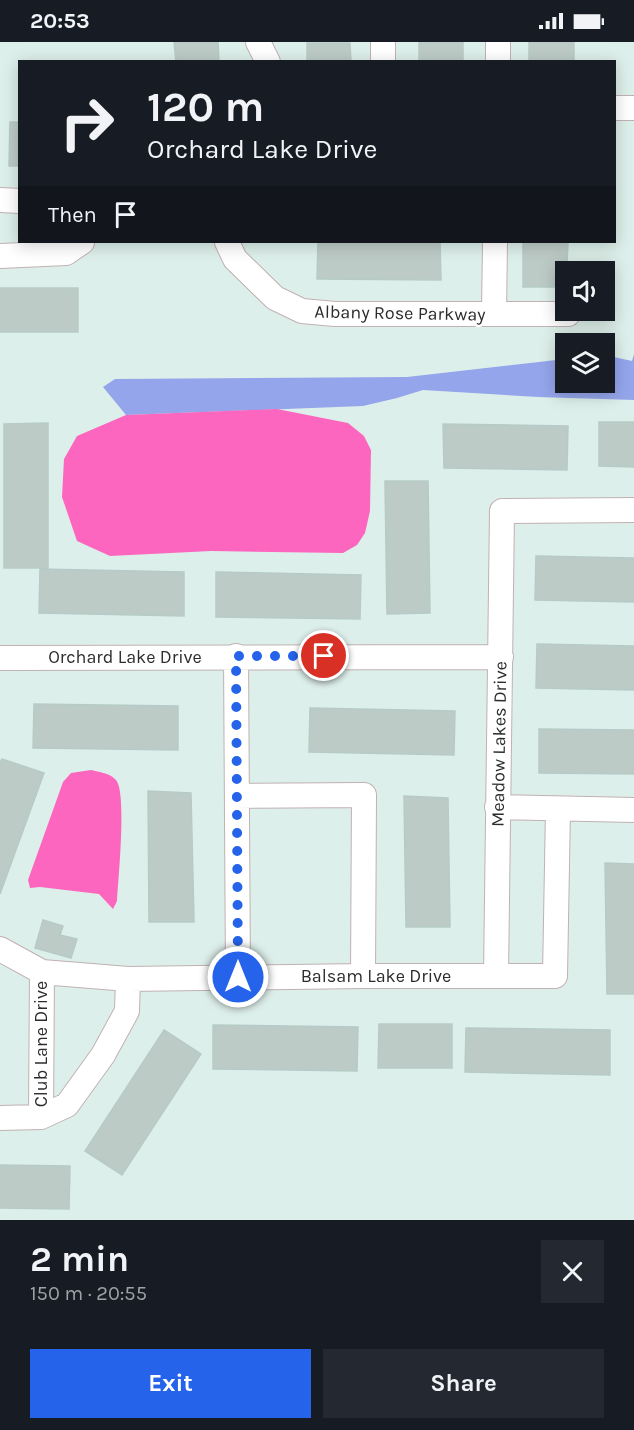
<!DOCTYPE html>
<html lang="en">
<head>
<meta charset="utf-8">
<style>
	:root { --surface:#171b24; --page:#242831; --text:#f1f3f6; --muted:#9ea1a6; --accent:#2563eb }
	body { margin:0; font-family:Karla,sans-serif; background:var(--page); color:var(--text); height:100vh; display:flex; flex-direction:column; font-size:22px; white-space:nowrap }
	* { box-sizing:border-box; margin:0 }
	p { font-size:20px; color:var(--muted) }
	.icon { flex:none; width:33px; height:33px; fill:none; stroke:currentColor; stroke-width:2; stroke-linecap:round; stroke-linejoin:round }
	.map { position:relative; height:1178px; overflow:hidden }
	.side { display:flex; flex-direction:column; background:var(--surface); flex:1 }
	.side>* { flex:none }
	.banner { position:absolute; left:18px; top:18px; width:598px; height:183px; border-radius:0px; box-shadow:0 3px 15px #0003; background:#171b24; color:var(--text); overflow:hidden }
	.fabs { position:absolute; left:555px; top:219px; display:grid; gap:12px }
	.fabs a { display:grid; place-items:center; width:60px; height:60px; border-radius:0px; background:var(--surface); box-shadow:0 3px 15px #0003; font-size:30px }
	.pin { position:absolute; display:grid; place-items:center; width:51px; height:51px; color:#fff; margin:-26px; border:3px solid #fff; border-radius:50%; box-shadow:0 2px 6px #0007 }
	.me { position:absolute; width:66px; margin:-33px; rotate:0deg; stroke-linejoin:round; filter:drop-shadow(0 0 4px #0008) }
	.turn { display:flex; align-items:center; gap:21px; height:126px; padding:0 30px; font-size:27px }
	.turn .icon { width:78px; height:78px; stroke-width:2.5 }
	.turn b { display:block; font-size:42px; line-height:51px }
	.then { display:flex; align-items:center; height:57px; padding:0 30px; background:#0003; gap:12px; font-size:22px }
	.round { display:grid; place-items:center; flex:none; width:63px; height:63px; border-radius:0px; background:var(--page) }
	.summary { display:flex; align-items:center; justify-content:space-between; height:102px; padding:0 30px }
	h1 { font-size:36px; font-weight:700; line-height:45px }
	.button { display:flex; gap:12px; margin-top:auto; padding:12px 30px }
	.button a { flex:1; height:69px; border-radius:0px; background:var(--accent); color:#fff; font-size:24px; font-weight:700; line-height:69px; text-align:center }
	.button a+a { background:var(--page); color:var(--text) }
	.status { display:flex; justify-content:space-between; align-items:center; height:42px; padding:0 30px; background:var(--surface); direction:ltr }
	.status svg { height:16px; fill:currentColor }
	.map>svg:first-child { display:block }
</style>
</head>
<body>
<div class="status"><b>20:53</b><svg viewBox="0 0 49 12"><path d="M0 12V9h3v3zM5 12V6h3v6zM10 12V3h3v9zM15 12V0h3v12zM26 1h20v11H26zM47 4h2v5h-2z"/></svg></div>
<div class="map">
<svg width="634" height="1178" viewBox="0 0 634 1178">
	<rect width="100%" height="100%" fill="#ddefea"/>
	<path fill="#94a5eb" d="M 634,312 L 634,358 L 538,355 L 423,348 L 397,356 L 363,364 L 126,373 L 103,345 L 115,337 L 407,335 L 565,317 L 566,340 L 604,340 L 605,313 L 632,319 Z"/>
	<path fill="#fc66be" d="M 277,367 L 348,381 L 364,394 L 371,408 L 370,469 L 365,491 L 357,503 L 343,511 L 211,509 L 110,514 L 77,499 L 62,455 L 64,417 L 77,394 L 126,373 Z
		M 91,728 C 99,730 110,731 116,738 C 127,750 118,839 117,859 L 113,867 L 99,852 L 40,845 L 30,846 L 28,838 L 63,740 L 71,731 Z"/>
	<path fill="#bdcbc7" stroke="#b6cbc7" stroke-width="1.5" d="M 174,0 L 218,0 L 219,20 L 176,20 Z
		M 419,0 L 463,0 L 463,20 L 419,20 Z
		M 529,0 L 574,0 L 574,20 L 529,20 Z
		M 307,1 L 350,1 L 351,20 L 307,20 Z
		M 10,80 L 20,80 L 20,124 L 9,124 Z
		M 318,200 L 440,200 L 441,238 L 317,237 Z
		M 523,200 L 568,200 L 566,245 L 523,245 Z
		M 0,246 L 78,246 L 78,290 L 0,290 Z
		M 599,380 L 634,380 L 634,425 L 599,424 Z
		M 48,381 L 48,526 L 4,526 L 4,382 Z
		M 443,382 L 568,384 L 567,428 L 444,426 Z
		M 385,439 L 428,439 L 430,571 L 387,572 Z
		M 536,514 L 634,516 L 634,560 L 535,558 Z
		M 40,527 L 184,530 L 184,574 L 39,571 Z
		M 216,530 L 361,533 L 360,577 L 216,575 Z
		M 537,602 L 634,604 L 634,648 L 536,646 Z
		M 34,662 L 178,664 L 178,708 L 33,706 Z
		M 310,666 L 455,669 L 454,713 L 309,710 Z
		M 539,687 L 634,688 L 634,732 L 539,731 Z
		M 2,717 L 44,731 L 0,852 L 0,721 Z
		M 148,749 L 191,751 L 194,880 L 149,880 Z
		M 404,754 L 448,756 L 450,885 L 406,885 Z
		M 605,821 L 634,822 L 634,952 L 607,952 Z
		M 43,878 L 63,884 L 60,893 L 77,897 L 71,916 L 35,906 Z
		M 379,982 L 452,982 L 452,1026 L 378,1026 Z
		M 213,983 L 358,985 L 357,1029 L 213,1027 Z
		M 466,986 L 610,988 L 610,1033 L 465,1030 Z
		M 164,988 L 201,1012 L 122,1133 L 85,1109 Z
		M 0,1123 L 70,1124 L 69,1167 L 0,1166 Z"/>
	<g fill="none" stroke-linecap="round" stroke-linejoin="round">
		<defs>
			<path id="minor" d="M 258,0 L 268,20
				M 383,20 L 383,0
				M 498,20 L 498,0
				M 615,66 L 634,66
				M 0,158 L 20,159
				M 227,200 L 235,217 L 275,256 L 302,269 L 335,272 L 568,272
				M 0,214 L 66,211 L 82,200
				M 494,272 L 495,200
				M 236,614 L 238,935
				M 0,616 L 501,615
				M 237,754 L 364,753 L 363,934
				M 497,765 L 634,768
				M 0,907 L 42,930 L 128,937 L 363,934 L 555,934 L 558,767
				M 496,934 L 502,469 L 634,468
				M 41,1075 L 67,1063 L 103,1013 L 127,969 L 128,937
				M 0,1076 L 41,1075 L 42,930"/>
		</defs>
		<use href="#minor" stroke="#c1b1b2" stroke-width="26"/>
		<use href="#minor" stroke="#fff" stroke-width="24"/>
	</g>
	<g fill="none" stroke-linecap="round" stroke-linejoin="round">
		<path stroke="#2563eb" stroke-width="10" stroke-dasharray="0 18" d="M 238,935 L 236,614 L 324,614"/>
	</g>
	<g text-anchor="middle" stroke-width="5" stroke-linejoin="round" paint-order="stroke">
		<g font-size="18" fill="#2c2c2c" stroke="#fff">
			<text transform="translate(400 271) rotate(1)" y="6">Albany Rose Parkway</text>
			<text x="125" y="621">Orchard Lake Drive</text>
			<text transform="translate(499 702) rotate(-89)" y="6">Meadow Lakes Drive</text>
			<text x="376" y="940">Balsam Lake Drive</text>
			<text transform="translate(41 1002) rotate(-90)" y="6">Club Lane Drive</text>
		</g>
	</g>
</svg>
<div class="fabs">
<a><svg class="icon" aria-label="sound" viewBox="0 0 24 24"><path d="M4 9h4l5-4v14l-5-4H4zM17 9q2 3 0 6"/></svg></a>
<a><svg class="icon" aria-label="layers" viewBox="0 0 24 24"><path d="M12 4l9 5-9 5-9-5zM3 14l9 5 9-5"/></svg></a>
</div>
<div class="pin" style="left:324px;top:614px;background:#d93025"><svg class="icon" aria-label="arrive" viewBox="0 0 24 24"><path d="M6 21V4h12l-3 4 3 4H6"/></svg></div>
<svg class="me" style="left:238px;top:935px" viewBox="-20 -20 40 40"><circle r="17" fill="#2563eb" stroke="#fff" stroke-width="3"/><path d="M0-11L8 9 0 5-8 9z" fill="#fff"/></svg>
<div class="banner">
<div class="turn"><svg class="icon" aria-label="right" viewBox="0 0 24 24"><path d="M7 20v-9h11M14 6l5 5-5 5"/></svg><div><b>120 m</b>Orchard Lake Drive</div></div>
<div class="then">Then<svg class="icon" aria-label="arrive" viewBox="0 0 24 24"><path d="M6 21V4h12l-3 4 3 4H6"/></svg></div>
</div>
</div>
<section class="side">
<div class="summary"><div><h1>2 min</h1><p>150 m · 20:55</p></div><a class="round"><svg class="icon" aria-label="close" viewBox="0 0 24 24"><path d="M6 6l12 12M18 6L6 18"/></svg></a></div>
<div class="button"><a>Exit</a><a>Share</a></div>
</section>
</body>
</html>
